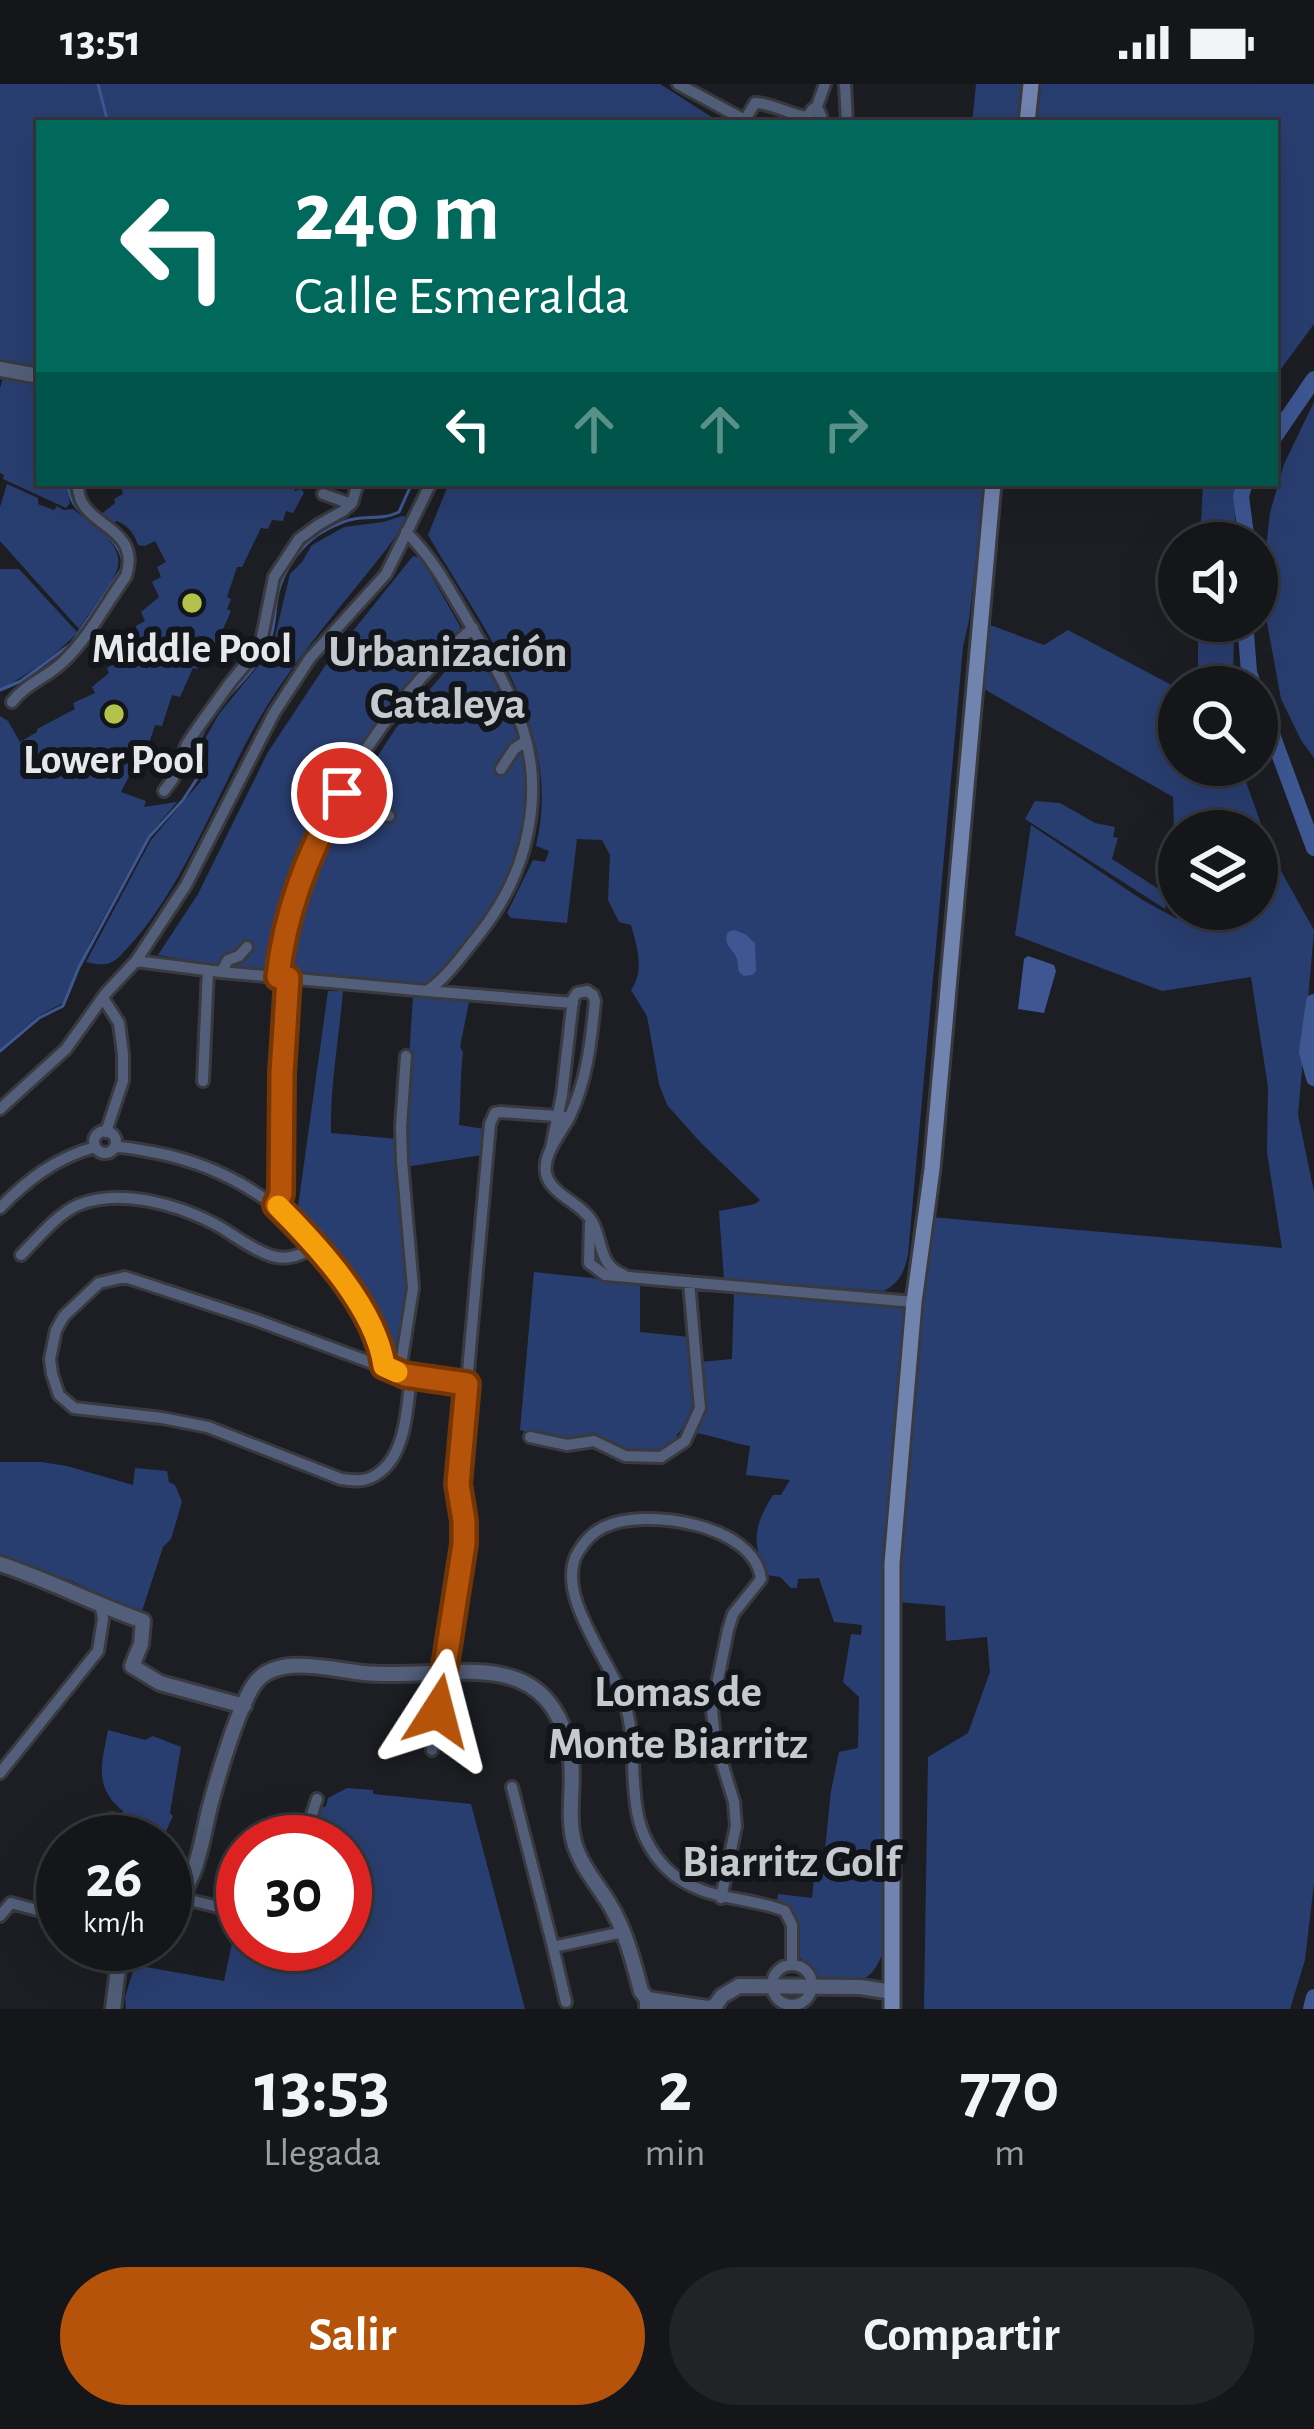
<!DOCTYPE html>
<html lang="es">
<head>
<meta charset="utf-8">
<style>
	:root { --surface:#15161a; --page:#222327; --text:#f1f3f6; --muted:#9d9fa2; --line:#343539; --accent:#b45309 }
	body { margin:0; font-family:"Alegreya Sans",sans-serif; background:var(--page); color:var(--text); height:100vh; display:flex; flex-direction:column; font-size:45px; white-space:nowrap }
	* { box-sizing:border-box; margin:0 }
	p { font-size:39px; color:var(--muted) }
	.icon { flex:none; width:66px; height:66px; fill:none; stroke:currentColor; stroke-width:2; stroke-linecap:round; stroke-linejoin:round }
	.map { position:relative; height:1925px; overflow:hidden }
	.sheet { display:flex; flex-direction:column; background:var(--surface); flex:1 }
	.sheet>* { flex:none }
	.banner { position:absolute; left:36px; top:36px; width:1242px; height:366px; border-radius:0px; box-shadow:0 12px 48px #0002,0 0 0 3px var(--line); background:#00695c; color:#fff; overflow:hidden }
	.tools { position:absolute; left:1158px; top:438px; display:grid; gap:24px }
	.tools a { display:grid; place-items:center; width:120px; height:120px; border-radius:50%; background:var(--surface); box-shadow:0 12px 48px #0002,0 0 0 3px var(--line); font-size:60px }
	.speed { position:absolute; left:36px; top:1731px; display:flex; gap:24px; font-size:60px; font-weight:700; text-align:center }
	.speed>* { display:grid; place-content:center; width:156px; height:156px; border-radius:50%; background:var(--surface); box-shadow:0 12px 48px #0002,0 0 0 3px var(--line); line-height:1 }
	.speed small { font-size:30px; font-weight:400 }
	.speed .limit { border:18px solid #d22; background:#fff; color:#111 }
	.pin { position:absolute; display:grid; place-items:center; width:102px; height:102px; color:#fff; margin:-51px; border:6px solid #fff; border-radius:50%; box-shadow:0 3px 12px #0007 }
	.me { position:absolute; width:132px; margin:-66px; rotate:9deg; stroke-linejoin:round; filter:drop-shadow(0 0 9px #0008) }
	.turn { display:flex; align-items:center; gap:42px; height:252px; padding:0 60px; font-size:54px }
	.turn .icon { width:156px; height:156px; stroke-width:2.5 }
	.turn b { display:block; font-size:84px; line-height:102px }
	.lanes { display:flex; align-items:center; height:114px; padding:0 60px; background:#0003; justify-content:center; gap:60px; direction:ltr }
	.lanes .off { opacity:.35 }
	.eta { display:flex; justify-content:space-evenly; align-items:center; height:204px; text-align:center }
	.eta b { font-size:72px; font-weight:700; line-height:84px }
	.cta { display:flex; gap:24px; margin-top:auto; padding:24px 60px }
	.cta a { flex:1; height:138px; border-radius:72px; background:var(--accent); color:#fff; font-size:48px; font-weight:700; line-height:138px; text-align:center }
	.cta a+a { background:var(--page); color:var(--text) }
	.status { display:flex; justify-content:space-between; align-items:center; height:84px; padding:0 60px; background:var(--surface); direction:ltr }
	.status svg { height:33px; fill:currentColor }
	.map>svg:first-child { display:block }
</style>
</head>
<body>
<div class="status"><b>13:51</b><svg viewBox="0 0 49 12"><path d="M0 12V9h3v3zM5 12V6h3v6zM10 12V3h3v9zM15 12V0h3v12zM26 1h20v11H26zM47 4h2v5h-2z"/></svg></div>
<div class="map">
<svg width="1314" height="1925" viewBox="0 0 1314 1925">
	<rect width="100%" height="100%" fill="#1c1e23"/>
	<path fill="#293e70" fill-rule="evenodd" d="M 0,0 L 660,0 L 721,39 L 39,39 L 39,287 L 0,280 Z
		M 976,0 L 1022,0 L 1019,39 L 972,39 Z
		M 1037,0 L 1314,0 L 1314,240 L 1275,293 L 1275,39 L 1033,39 Z
		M 3,293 L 39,299 L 39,399 L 65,399 L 70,419 L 66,424 L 3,395 L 4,391 L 0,389 L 0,304 Z
		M 1314,318 L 1314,674 L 1301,656 L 1281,615 L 1261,506 L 1270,429 L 1284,380 Z
		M 130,399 L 292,399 L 295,407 L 301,405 L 304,409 L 293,429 L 286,427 L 283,437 L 272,436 L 268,445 L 261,444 L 242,483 L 237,483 L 227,513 L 231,515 L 227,525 L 231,527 L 214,566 L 208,566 L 197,585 L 193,584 L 180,613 L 172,611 L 162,642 L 155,641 L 142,681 L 137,681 L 134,690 L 130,690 L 121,708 L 146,717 L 144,723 L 177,718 L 148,752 L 91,856 L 63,919 L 37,933 L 0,965 L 0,632 L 8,637 L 20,658 L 37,648 L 37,645 L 75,625 L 73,619 L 95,609 L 92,603 L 109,589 L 107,584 L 116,579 L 113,569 L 122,564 L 119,557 L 137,547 L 136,542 L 145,537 L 141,528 L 159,513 L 152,498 L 161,493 L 157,483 L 166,478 L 155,457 L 145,462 L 138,461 C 134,450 129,442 117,437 L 109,440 L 99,432 L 115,419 L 114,415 L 123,410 L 121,404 Z
		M 449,399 L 985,399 L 969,536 L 963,563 L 908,1171 C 904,1188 900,1198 884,1207 L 724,1196 L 719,1127 L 755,1120 L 760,1116 L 701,1059 L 667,1021 L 659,1000 L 647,932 L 631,906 C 645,886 637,863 631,841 L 619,838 L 608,816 L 610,771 L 602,756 L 577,755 L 567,839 L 511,834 L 507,829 L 533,776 L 545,778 L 549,767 L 536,762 C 564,645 484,547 428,451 Z
		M 1203,399 L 1235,403 L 1235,459 L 1200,459 Z
		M 7,400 L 38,414 L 38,420 L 54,426 L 57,422 L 64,426 L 73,425 C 146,478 118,483 79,545 L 0,457 L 0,423 Z
		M 402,432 L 406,433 L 397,451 C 353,510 302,564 264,627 C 217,705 185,807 120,872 C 109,883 100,881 86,878 L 151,756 L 201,697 L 201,671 L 205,655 L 219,630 L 272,565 L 290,490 L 302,478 L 312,461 L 344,443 L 383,438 Z
		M 413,472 L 421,474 L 460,542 L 460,545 C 396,615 340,685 301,772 C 290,798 282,825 276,852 C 273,864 272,876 267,887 L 228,881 L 249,870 L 251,864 L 241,862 L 223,873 L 218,881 L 158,871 L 198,810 L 268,668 L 325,582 Z
		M 0,485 L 19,485 L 77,548 C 66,564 19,597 0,605 Z
		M 1198,537 L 1234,537 L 1233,603 L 1198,603 Z
		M 990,541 L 1044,561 L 1068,546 L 1179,605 L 1179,681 L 1240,681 L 1272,771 L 1314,846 L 1298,1031 L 1314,1108 L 1314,1799 L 1305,1876 L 1290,1925 L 924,1925 L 928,1673 L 968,1649 L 990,1588 L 987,1553 L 946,1557 L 945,1522 L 899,1518 L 903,1403 L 931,1133 L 1282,1164 L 1267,1068 L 1268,1003 L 1251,893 L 1162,907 L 1015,851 L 1031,741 L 1141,815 L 1177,835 L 1173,713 L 984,605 ZM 1179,747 L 1257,747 L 1257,825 L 1179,825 Z
		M 470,559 L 500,607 L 519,657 L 498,678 L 496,685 L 505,687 L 522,667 C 539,773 492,827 427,901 L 290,889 L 288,881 L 308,803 L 347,719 L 383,736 L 392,729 L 353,710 L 396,644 Z
		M 1035,717 L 1060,719 L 1095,739 L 1115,743 L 1113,753 L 1118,754 L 1112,775 L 1168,811 L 1165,825 L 1025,735 Z
		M 328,907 L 343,907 C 339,955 330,1001 331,1049 L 398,1055 L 402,1155 L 409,1198 L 397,1258 L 397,1275 L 347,1183 L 321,1147 L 297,1130 Z
		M 413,913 L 469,918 L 460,963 L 463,968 C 460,992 461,1016 459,1041 L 484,1045 L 482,1071 L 405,1083 L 405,1035 Z
		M 534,1188 L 640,1199 L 640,1248 L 690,1253 L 694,1329 L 677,1351 L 676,1359 L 665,1367 L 651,1371 L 561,1358 L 520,1346 Z
		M 734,1208 L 902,1221 L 908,1227 L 884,1866 C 869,1906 856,1896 819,1894 L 813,1883 L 799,1873 C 797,1851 802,1826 777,1817 L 778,1810 L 812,1814 L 814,1794 L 822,1793 L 831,1707 L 839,1668 L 858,1664 L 859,1613 L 843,1598 L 851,1550 L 861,1551 L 862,1541 L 834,1538 L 819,1494 L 798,1495 L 797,1504 L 791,1504 L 780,1493 L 767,1491 C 751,1459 754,1441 773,1411 L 781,1411 L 790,1396 L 746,1391 L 750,1362 C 731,1359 716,1352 696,1349 L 703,1328 L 701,1278 L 732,1275 Z
		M 0,1378 L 41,1378 L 67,1382 L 133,1401 L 135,1384 L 167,1387 L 169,1398 L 175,1401 L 182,1418 L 171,1455 L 163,1463 L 141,1530 L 72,1497 L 0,1471 Z
		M 108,1646 L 145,1656 L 153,1652 L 181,1663 L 170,1729 L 173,1732 L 162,1756 L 165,1758 L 116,1758 L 123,1727 C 93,1703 102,1679 108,1646 Z
		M 347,1704 L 373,1706 L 373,1710 L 471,1720 L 525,1925 L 126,1925 L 125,1913 L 135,1881 L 224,1897 L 237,1835 L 243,1836 L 243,1860 L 308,1860 L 320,1870 L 325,1860 L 345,1860 L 345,1809 L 354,1785 L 345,1782 L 345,1758 L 307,1758 L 317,1726 L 326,1722 L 328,1714 Z"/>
	<path fill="#3e5793" d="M 734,846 L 745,850 L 755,859 L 756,887 L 752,891 L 744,892 L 739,888 C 738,884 738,879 737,875 C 734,865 722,862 728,848 Z
		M 1028,872 L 1054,881 L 1056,887 L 1044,929 L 1018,925 L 1024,875 Z"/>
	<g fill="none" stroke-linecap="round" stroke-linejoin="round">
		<path stroke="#3e5793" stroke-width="3" d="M 98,0 L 108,39
			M 68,399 C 67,435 116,443 123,477
			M 0,606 L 21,597 L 71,560 L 121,486
			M 0,967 L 39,934 L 63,922 L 79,883 L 149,753 L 183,716 L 200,690 C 199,681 196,671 198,662 C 209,619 256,595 270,555 C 276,540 274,524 278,509 C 282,490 297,467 312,455 C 322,447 342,437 354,435 C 371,432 383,436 399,428 L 412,399"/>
		<path stroke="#3e5793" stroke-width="16" d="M 1275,352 L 1314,295
			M 1245,399 L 1241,412 L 1247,459
			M 1245,537 L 1249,588 L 1254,603
			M 1257,610 L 1314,764
			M 1314,918 L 1307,968 L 1314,994
			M 1311,1925 L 1314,1913"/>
		<defs>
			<path id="minor" d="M 678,0 L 741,34 L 746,34 L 755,19 C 772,19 790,31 807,33
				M 845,0 L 847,39
				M 816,25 L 825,0
				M 813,39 L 807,33 L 813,25 L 819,27 L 821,32 L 815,39
				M 323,410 L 351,420
				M 12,618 C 25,600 48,593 64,577 C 89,553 106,520 126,492 C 143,439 75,444 78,399
				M 501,685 L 514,665 L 526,657
				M 164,707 L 173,695 L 187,660 L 197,645 L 230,599 L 260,563 L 274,493 L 299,455 L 318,441 L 343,427 L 352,419 L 358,399
				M 342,709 L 356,719 L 389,732
				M 136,877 L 221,888 L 427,907 C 447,894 462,871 477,853 C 499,826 515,797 524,764 C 549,672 515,615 469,539 C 450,507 433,474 406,448
				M 221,888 L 228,876 L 239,872 L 247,863
				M 277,893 C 292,767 375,625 473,544
				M 427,907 L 573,919
				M 103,914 L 119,939 L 123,970 L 123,997 L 106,1048
				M 406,972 L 401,1043 L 402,1077 L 413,1204 L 401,1280 L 410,1299 C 407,1330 404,1380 370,1394 C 361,1398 351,1396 341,1395 L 208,1343 L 162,1334 L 74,1324 L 59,1311 L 52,1290 L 50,1275 L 56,1246 L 64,1232 L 99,1199 L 125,1193 L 256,1236 L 405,1291 L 467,1300
				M 203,997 L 208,886
				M 0,1025 L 66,965 L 106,909 L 136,877 L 186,801 L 274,629 L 310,574 L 386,490 L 431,399
				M94 1058a11 11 0 1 1 22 0a11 11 0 1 1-22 0Z
				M 116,1063 C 128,1063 140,1066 152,1068 C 242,1084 317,1142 359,1223 C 369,1241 381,1262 384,1282
				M 551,1064 L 562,1011 L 573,915 L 577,909 L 587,907 L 593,911 L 595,917 C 591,958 587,997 569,1034 C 560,1051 540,1073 547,1093 C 554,1112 583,1120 593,1139 C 603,1159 599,1182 624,1191
				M 276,1121 L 281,1110 L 282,989 L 288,894
				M 0,1124 C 28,1095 56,1074 95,1063
				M 590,1140 L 589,1179 L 605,1191 L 914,1218
				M 21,1171 C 38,1154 56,1131 78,1121 C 120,1104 176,1120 215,1140 C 233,1150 252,1166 272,1172 C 289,1177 303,1170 316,1162
				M 530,1353 L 567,1361 L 594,1357 L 625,1372 L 661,1373 L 685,1357 L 700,1324 L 689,1198
				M 432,1666 L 464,1460 L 464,1437 L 458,1400 L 490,1040 L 495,1029 L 500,1028 L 569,1033
				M 0,1689 L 98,1567 L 103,1535 L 101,1523
				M 512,1703 L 553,1863 L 623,1848
				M 109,1758 L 112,1735
				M 303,1758 L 317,1715
				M 181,1814 L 243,1829
				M 721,1814 L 736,1742 L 734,1718 L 715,1656 L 712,1625 L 728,1546 L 733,1530 L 761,1495 C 755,1440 644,1423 604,1443 C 593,1448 584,1458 578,1468 C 553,1510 612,1578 625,1620 C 643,1678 618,1735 666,1784 C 700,1818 745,1811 785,1827 L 792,1841 L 792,1881
				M 0,1832 L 11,1819 L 63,1833
				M 102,1860 L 119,1876
				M 553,1863 L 566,1918
				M772 1901a20 20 0 1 1 40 0a20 20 0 1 1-40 0Z"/>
			<path id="tertiary" d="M 0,285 L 39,292
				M 0,1480 C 49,1496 94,1520 143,1537 L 141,1560 L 132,1582 L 160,1599 L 244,1622
				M 165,1829 C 198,1801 200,1762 210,1722 C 218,1692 237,1627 253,1602 C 274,1568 332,1586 364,1589 C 449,1598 552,1552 571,1676 C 574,1703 567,1732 574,1758 C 580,1781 598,1801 610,1821 C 626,1848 633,1877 641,1907 L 647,1915
				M 113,1925 L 119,1876 L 132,1860
				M 657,1925 L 647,1922 L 647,1915 L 707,1924 L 714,1923
				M 713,1925 L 722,1912 L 739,1902 L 860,1903 L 892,1908"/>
			<path id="secondary" d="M 1027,39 L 1031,0
				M 892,1925 L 892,1480 L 914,1218 L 932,1085 L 993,399"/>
		</defs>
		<use href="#minor" stroke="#383a3f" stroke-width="16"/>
		<use href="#tertiary" stroke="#383a3f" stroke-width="20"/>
		<use href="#secondary" stroke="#383a3f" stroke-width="21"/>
		<use href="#minor" stroke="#535f7a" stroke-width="10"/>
		<use href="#tertiary" stroke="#535f7a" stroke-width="14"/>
		<use href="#secondary" stroke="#7184af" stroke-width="15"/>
	</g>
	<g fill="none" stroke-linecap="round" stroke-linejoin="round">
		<defs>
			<path id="route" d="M 342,709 C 309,766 285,827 278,893 L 288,894 L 282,989 L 281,1110 L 276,1121 C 317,1161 376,1223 384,1282 L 405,1291 L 467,1300 L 458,1400 L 464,1437 L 464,1460 L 438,1627"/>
		</defs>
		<use href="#route" stroke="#753606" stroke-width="30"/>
		<use href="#route" stroke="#b45309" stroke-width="21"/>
		<path stroke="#f59e0b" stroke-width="21" d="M 278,1122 C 318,1162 376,1225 384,1282 L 397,1288"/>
	</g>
	<g fill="#b3c24b" stroke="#12151a" stroke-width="4.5">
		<circle cx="192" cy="519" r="12"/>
		<circle cx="114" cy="630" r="12"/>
	</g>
	<g text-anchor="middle" stroke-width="12" stroke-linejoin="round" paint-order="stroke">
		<g font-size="42" font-weight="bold" fill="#e6e8eb" stroke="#12151a">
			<text x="192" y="578">Middle Pool</text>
			<text x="114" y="689">Lower Pool</text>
		</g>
		<g font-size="45" font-weight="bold" fill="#c5c9d0" stroke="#12151a">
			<text x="448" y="582">Urbanización<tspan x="448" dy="52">Cataleya</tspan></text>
			<text x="678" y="1622">Lomas de<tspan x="678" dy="52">Monte Biarritz</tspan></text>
			<text x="791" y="1792">Biarritz Golf</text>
		</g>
	</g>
</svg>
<div class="tools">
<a><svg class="icon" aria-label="sound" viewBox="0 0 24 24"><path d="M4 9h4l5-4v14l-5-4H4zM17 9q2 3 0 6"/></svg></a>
<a><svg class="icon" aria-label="search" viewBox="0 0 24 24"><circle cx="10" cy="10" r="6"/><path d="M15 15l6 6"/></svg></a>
<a><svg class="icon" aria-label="layers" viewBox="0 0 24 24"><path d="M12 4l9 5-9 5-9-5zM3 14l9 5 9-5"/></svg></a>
</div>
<div class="speed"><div>26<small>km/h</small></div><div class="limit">30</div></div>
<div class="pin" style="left:342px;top:709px;background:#d93025"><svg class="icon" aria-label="arrive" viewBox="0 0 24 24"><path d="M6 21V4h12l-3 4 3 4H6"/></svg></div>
<svg class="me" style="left:438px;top:1627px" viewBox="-20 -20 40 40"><path d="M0-17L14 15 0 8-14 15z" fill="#b45309" stroke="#fff" stroke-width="4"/></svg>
<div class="banner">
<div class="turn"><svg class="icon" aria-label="left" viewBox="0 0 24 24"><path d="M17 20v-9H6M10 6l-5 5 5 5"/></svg><div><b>240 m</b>Calle Esmeralda</div></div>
<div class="lanes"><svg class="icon" aria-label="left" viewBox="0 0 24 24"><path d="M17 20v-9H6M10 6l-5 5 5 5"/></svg><svg class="icon off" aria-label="ahead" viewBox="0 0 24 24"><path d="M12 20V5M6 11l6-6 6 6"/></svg><svg class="icon off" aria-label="ahead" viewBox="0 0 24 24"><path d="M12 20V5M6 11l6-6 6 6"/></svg><svg class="icon off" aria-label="right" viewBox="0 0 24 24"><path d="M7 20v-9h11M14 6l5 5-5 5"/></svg></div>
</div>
</div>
<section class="sheet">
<div class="eta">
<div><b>13:53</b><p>Llegada</p></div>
<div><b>2</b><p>min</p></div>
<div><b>770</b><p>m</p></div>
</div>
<div class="cta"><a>Salir</a><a>Compartir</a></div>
</section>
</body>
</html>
